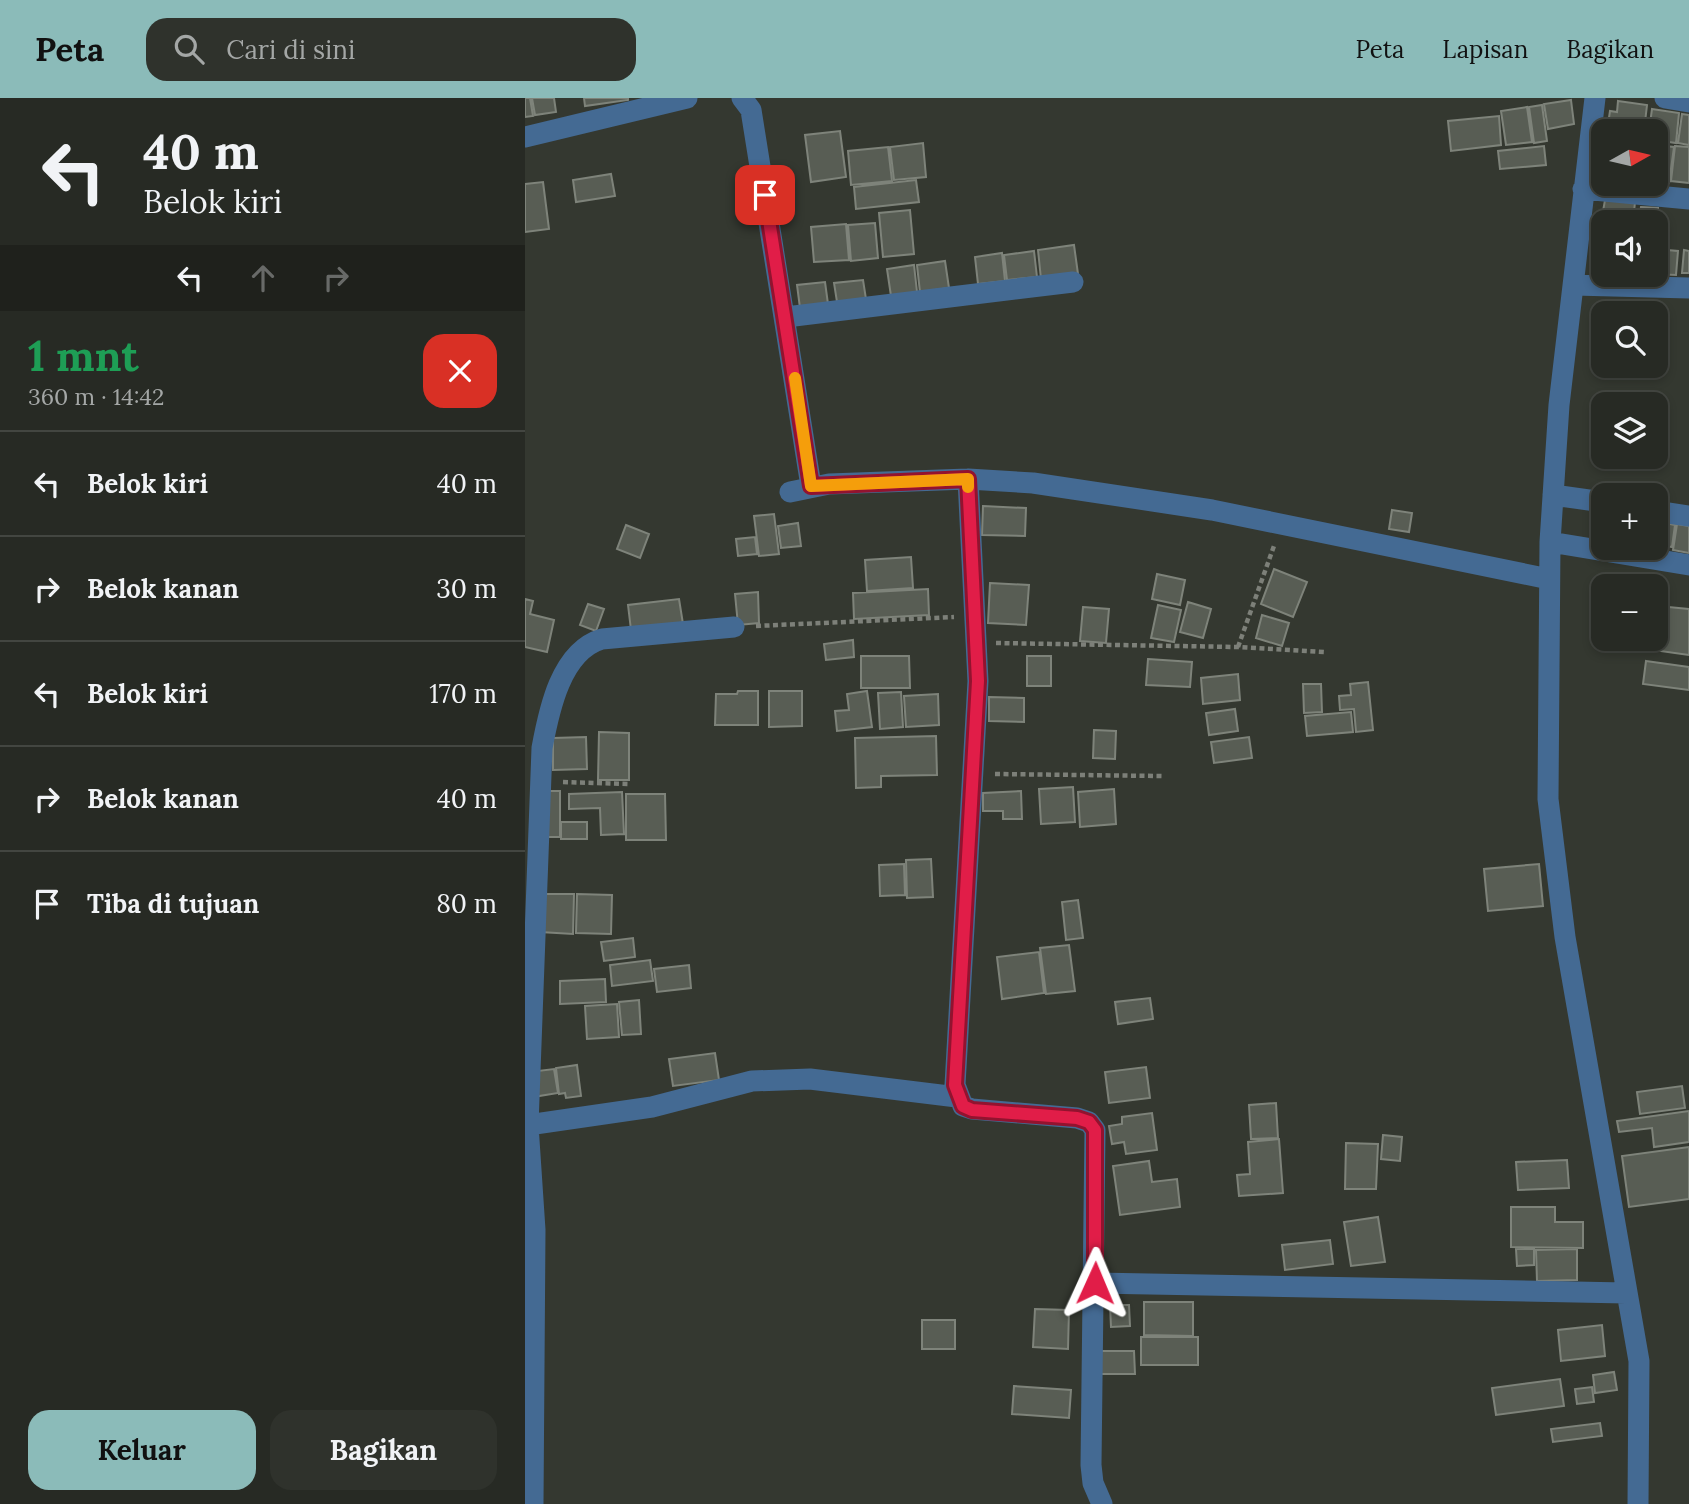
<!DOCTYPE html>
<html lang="id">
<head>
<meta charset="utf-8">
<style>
	:root { --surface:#272a24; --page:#2f322c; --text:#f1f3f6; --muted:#a4a7a6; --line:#434641; --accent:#8bbbb9 }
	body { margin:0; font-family:Lora,serif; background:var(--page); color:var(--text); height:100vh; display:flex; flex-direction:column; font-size:26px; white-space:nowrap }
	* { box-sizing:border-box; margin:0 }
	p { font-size:23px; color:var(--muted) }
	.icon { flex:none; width:38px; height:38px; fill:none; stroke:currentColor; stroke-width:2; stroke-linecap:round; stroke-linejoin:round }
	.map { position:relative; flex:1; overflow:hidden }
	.sheet { display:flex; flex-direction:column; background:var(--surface); width:525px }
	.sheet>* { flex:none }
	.top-card { background:#272a24; color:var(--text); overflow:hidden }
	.needle { width:46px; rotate:82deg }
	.tools { position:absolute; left:1066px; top:21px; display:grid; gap:14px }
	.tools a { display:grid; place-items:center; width:77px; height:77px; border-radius:14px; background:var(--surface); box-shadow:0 4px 10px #0003,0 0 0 2px var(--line); font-size:35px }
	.pin { position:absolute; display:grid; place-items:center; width:60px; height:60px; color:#fff; margin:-30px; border-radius:14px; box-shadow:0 4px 10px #0006 }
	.me { position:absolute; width:77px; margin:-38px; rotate:1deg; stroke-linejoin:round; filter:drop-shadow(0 0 5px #0008) }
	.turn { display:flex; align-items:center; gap:24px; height:147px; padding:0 28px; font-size:32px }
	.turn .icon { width:91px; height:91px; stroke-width:2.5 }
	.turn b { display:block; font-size:49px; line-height:60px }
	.lanes { display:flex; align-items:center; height:66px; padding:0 28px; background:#0003; justify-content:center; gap:35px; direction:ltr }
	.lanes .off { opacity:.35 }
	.round { display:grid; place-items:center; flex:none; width:74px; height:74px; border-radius:21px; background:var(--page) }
	.summary { display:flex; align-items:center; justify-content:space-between; height:119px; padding:0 28px }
	h1 { font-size:42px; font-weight:700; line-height:52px; color:#1e9e55 }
	.primary-button { display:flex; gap:14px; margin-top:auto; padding:14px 28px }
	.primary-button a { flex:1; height:80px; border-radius:21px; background:var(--accent); color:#111; font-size:28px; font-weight:700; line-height:80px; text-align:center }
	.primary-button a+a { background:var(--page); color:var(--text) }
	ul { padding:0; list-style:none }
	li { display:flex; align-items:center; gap:21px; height:105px; padding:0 28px; border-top:2px solid var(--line) }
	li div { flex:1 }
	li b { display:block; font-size:26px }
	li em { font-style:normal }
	header { display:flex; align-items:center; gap:42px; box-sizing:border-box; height:98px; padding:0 35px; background:var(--accent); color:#111 }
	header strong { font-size:33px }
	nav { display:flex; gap:38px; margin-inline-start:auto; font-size:24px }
	.search { width:490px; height:63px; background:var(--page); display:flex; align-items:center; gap:18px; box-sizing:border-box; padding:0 24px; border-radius:21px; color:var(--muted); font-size:26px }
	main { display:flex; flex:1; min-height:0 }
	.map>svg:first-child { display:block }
</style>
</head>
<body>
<header>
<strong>Peta</strong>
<div class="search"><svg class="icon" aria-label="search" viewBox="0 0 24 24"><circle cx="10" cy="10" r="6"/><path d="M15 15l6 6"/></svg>Cari di sini</div>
<nav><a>Peta</a><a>Lapisan</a><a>Bagikan</a></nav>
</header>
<main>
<section class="sheet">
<div class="top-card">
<div class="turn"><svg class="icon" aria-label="left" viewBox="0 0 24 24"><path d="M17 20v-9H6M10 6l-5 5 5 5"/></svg><div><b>40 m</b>Belok kiri</div></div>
<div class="lanes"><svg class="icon" aria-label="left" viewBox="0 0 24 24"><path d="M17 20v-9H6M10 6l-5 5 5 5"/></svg><svg class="icon off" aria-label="ahead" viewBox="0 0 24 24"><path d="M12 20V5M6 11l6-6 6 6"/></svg><svg class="icon off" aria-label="right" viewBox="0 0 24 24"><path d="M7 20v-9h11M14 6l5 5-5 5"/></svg></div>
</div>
<div class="summary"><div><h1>1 mnt</h1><p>360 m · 14:42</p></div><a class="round" style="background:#d93025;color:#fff"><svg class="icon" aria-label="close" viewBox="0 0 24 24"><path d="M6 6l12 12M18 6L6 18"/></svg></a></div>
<ul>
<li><svg class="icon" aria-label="left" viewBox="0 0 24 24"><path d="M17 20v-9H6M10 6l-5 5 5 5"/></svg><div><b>Belok kiri</b></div><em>40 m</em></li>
<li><svg class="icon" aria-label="right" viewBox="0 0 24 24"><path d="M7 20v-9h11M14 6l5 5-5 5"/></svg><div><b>Belok kanan</b></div><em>30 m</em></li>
<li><svg class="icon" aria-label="left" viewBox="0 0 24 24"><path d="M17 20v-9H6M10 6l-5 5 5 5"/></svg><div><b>Belok kiri</b></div><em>170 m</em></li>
<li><svg class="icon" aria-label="right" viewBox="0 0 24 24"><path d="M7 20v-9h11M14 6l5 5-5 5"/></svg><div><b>Belok kanan</b></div><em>40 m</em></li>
<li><svg class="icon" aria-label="arrive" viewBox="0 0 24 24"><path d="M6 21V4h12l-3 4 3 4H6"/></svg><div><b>Tiba di tujuan</b></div><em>80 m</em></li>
</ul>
<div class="primary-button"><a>Keluar</a><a>Bagikan</a></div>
</section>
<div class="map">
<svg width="1164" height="1406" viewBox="0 0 1164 1406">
	<rect width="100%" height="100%" fill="#343830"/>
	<path fill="#585d54" stroke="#7e837a" stroke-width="2" d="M 0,0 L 5,0 L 8,18 L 0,19 Z
		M 7,0 L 29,0 L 31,14 L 10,17 Z
		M 59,0 L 103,0 L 103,2 L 60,8 Z
		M 1046,2 L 1049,26 L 1023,31 L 1019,6 Z
		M 1093,3 L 1122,7 L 1119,33 L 1082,33 L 1085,13 L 1092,14 Z
		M 1017,7 L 1022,43 L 1009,45 L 1004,9 Z
		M 1002,9 L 1007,44 L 981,47 L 976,13 Z
		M 1127,11 L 1154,15 L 1151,45 L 1130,42 L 1130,33 L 1124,33 Z
		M 1157,16 L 1164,17 L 1164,47 L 1153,45 Z
		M 974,18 L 976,47 L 926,53 L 923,23 Z
		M 315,33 L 321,79 L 286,84 L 280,37 Z
		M 398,45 L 401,79 L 369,82 L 365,49 Z
		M 1130,47 L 1149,49 L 1144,85 L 1130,84 Z
		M 1019,48 L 1021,67 L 975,71 L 973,53 Z
		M 1150,48 L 1164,49 L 1164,85 L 1146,83 Z
		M 363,49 L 367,83 L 326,87 L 323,53 Z
		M 86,76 L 90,98 L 51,104 L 48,82 Z
		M 391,82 L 394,104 L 331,111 L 329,89 Z
		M 18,84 L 24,131 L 0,134 L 0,86 Z
		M 1080,102 L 1110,104 L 1108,124 L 1078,124 L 1078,141 L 1073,141 Z
		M 1116,109 L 1133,110 L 1132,123 L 1140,124 L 1139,148 L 1130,148 L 1130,124 L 1110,124 L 1110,114 L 1115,115 Z
		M 385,112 L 389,156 L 358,159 L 354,115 Z
		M 350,125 L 353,160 L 326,163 L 323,127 Z
		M 321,126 L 324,162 L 289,164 L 286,129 Z
		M 1074,143 L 1078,143 L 1078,168 L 1072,167 Z
		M 549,147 L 553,176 L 516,181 L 513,152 Z
		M 1130,151 L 1153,153 L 1151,177 L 1130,176 Z
		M 1159,152 L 1164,153 L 1164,175 L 1157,175 Z
		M 509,153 L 512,179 L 482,182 L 479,157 Z
		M 477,155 L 480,183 L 453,186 L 450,159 Z
		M 420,163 L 424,190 L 395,194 L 392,167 Z
		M 389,167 L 392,194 L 366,198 L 362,171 Z
		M 338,182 L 341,201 L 312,204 L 309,185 Z
		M 300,184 L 303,206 L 275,210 L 272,187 Z
		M 458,408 L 501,410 L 500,438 L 457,437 Z
		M 867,412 L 887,415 L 884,434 L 864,431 Z
		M 249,416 L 254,456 L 234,458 L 229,418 Z
		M 1130,423 L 1150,427 L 1147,449 L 1130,446 Z
		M 273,425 L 276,448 L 256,450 L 253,428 Z
		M 1152,426 L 1164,428 L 1164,455 L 1148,452 Z
		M 101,427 L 124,436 L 115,460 L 92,451 Z
		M 230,439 L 232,456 L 213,458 L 211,441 Z
		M 386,459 L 388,490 L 342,493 L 340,462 Z
		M 749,471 L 782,484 L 768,519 L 736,506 Z
		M 632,476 L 660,482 L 655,507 L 627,501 Z
		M 465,485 L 504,487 L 501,527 L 463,525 Z
		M 403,491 L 404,517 L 329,521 L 328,495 Z
		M 233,494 L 234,525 L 213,527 L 210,496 Z
		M 0,501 L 8,503 L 5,516 L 29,522 L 22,554 L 0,549 Z
		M 154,501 L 158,526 L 106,532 L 103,507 Z
		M 663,504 L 686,511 L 678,540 L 655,534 Z
		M 63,506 L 79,511 L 71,533 L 55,527 Z
		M 633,507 L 656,512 L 649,544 L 626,540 Z
		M 1133,508 L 1164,511 L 1164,557 L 1128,552 Z
		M 558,509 L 584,511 L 581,545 L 555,543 Z
		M 737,517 L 764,525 L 757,548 L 731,540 Z
		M 328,542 L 329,559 L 301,562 L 299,546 Z
		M 336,558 L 384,558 L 385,590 L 336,590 Z
		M 502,558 L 526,558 L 526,588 L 502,588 Z
		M 623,561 L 667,564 L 665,589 L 621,587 Z
		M 1121,563 L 1164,569 L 1164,592 L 1118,586 Z
		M 713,576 L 715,602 L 678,606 L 676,580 Z
		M 843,584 L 848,632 L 831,634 L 829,611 L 815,612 L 814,598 L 826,597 L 825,586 Z
		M 778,586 L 796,586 L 797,614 L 779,615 Z
		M 213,593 L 233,593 L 233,627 L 190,627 L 191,596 L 212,596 Z
		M 244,593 L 277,593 L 277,628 L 244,629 Z
		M 342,593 L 347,629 L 312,633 L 310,613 L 324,612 L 322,596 Z
		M 376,594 L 378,629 L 355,631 L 353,595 Z
		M 413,596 L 414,627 L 381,629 L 379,598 Z
		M 464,599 L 499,600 L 499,624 L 464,623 Z
		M 710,611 L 713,633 L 684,637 L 681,615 Z
		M 826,614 L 828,634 L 782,638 L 780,618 Z
		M 569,632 L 591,633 L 590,661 L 568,660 Z
		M 74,634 L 104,635 L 104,682 L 73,682 Z
		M 411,638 L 412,677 L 356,678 L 356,689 L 331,690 L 330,640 Z
		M 61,639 L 62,671 L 28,672 L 28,640 Z
		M 724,639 L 727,660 L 689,665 L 686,644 Z
		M 548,689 L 550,724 L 516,726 L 514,691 Z
		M 589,691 L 591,726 L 555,729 L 553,694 Z
		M 15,693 L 35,693 L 35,739 L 16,739 Z
		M 496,693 L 497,721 L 478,721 L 478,713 L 458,713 L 458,695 Z
		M 97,694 L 99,736 L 76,737 L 75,710 L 44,711 L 44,696 Z
		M 101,696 L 140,696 L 141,742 L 101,742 Z
		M 36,724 L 62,724 L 62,741 L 36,741 Z
		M 406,761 L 408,799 L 382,800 L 381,762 Z
		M 379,766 L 380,797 L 355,798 L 354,767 Z
		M 1014,766 L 1018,808 L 963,813 L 959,771 Z
		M 16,796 L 49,796 L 48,836 L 15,834 Z
		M 52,796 L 87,797 L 86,836 L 51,835 Z
		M 553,802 L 558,840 L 541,842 L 537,804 Z
		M 108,840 L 110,859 L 79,863 L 76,844 Z
		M 544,847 L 550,893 L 521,896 L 515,850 Z
		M 514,854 L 519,895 L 477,901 L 472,859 Z
		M 125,862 L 128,883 L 87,888 L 85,867 Z
		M 164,867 L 166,890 L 132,894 L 129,871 Z
		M 80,881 L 81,904 L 35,906 L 35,883 Z
		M 625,900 L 628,921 L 593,926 L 590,904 Z
		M 114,902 L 116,936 L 97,937 L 94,904 Z
		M 92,906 L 94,939 L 62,941 L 60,908 Z
		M 190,955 L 194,982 L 148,988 L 144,961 Z
		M 52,967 L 56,998 L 41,1000 L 40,995 L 34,996 L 31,970 Z
		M 621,969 L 625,1000 L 584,1005 L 580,974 Z
		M 29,971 L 33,995 L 8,999 L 4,974 Z
		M 1157,988 L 1160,1010 L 1115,1016 L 1112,994 Z
		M 751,1005 L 753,1040 L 726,1041 L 724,1007 Z
		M 1164,1013 L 1164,1044 L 1129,1049 L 1127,1030 L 1094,1034 L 1092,1023 Z
		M 627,1015 L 632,1052 L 601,1056 L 599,1044 L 587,1046 L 584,1028 L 597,1026 L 597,1019 Z
		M 858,1037 L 877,1039 L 875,1063 L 856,1061 Z
		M 754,1041 L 758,1095 L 714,1098 L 712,1077 L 725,1076 L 723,1044 Z
		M 821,1045 L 853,1046 L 851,1091 L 820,1091 Z
		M 1164,1049 L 1164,1101 L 1104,1109 L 1097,1058 Z
		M 1042,1062 L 1044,1090 L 993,1092 L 991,1064 Z
		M 624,1063 L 627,1084 L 652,1081 L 655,1109 L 595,1117 L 588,1068 Z
		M 986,1109 L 1030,1109 L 1030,1124 L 1058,1124 L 1058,1150 L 986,1149 Z
		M 853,1119 L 860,1164 L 826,1168 L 819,1124 Z
		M 805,1142 L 808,1166 L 760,1172 L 757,1147 Z
		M 991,1151 L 1009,1151 L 1009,1167 L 992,1168 Z
		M 1052,1151 L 1052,1182 L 1012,1183 L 1011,1152 Z
		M 619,1204 L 668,1204 L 668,1238 L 619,1237 Z
		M 585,1207 L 604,1207 L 605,1228 L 586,1229 Z
		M 510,1211 L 544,1212 L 543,1251 L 508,1249 Z
		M 397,1222 L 430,1222 L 430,1251 L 397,1251 Z
		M 1077,1227 L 1080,1258 L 1036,1263 L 1033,1232 Z
		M 616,1239 L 673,1239 L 673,1267 L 616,1267 Z
		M 576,1253 L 609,1253 L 610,1276 L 576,1276 Z
		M 1089,1274 L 1092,1292 L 1070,1295 L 1068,1277 Z
		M 1035,1281 L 1039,1308 L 971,1317 L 967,1290 Z
		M 489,1288 L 546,1292 L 544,1320 L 487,1316 Z
		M 1067,1289 L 1069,1304 L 1052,1306 L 1050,1291 Z
		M 1075,1325 L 1077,1338 L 1028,1344 L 1026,1331 Z"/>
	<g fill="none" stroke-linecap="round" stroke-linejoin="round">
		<path stroke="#7d8079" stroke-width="4.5" stroke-dasharray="5 3.5" stroke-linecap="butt" d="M 231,528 L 429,519
			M 471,545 L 713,549 L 799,554
			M 713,549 L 750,445
			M 470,676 L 637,678
			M 38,684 L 103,686"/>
		<path stroke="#446a93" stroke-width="21" d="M 217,0 L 226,12 L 286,388
			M 1070,0 L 1034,307 L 1025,444 L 1023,701 L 1040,839 L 1114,1263 L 1113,1406
			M 1140,0 L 1164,4
			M 0,39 L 162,0
			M 1058,91 L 1164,101
			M 1049,187 L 1164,190
			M 261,219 L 548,184
			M 443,381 L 453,583 L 430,987 L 438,1008 L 447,1011 L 552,1020 L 564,1024 L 570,1032 L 566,1367 L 568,1385 L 577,1406
			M 265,394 L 304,386 L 443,381 L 508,385 L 687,412 L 1024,481
			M 1028,397 L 1078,404
			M 1130,413 L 1164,418
			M 1025,444 L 1164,467
			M 209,529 L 77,541 C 36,553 24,612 17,650 L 3,1027 L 127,1009 L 227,983 L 285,981 L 432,999
			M 3,1027 L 10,1132 L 8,1406
			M 570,1185 L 1101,1195"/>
	</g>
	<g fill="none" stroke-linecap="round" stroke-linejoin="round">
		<defs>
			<path id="route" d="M 240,97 L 286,388 L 443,381 L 453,583 L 430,987 L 438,1008 L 447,1012 L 552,1020 L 564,1024 L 570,1032 L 570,1185"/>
		</defs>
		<use href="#route" stroke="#92132f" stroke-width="18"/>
		<use href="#route" stroke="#e11d48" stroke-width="12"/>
		<path stroke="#f59e0b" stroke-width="12" d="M 270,280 L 286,388 L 443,381 L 443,389"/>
	</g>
</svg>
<div class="tools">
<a><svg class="needle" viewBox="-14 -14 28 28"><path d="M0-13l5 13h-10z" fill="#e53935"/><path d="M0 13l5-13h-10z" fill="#a4a7a6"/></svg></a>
<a><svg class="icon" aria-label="sound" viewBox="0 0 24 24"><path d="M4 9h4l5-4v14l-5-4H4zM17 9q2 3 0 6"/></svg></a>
<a><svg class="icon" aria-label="search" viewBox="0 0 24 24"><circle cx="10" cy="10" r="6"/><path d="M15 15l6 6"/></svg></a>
<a><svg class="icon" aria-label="layers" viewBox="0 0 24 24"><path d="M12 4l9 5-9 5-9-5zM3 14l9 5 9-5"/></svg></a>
<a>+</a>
<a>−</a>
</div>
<div class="pin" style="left:240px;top:97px;background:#d93025"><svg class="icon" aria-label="arrive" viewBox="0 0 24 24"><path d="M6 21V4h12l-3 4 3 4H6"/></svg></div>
<svg class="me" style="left:570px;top:1185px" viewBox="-20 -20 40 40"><path d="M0-17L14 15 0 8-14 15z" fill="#e11d48" stroke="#fff" stroke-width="4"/></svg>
</div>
</main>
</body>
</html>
